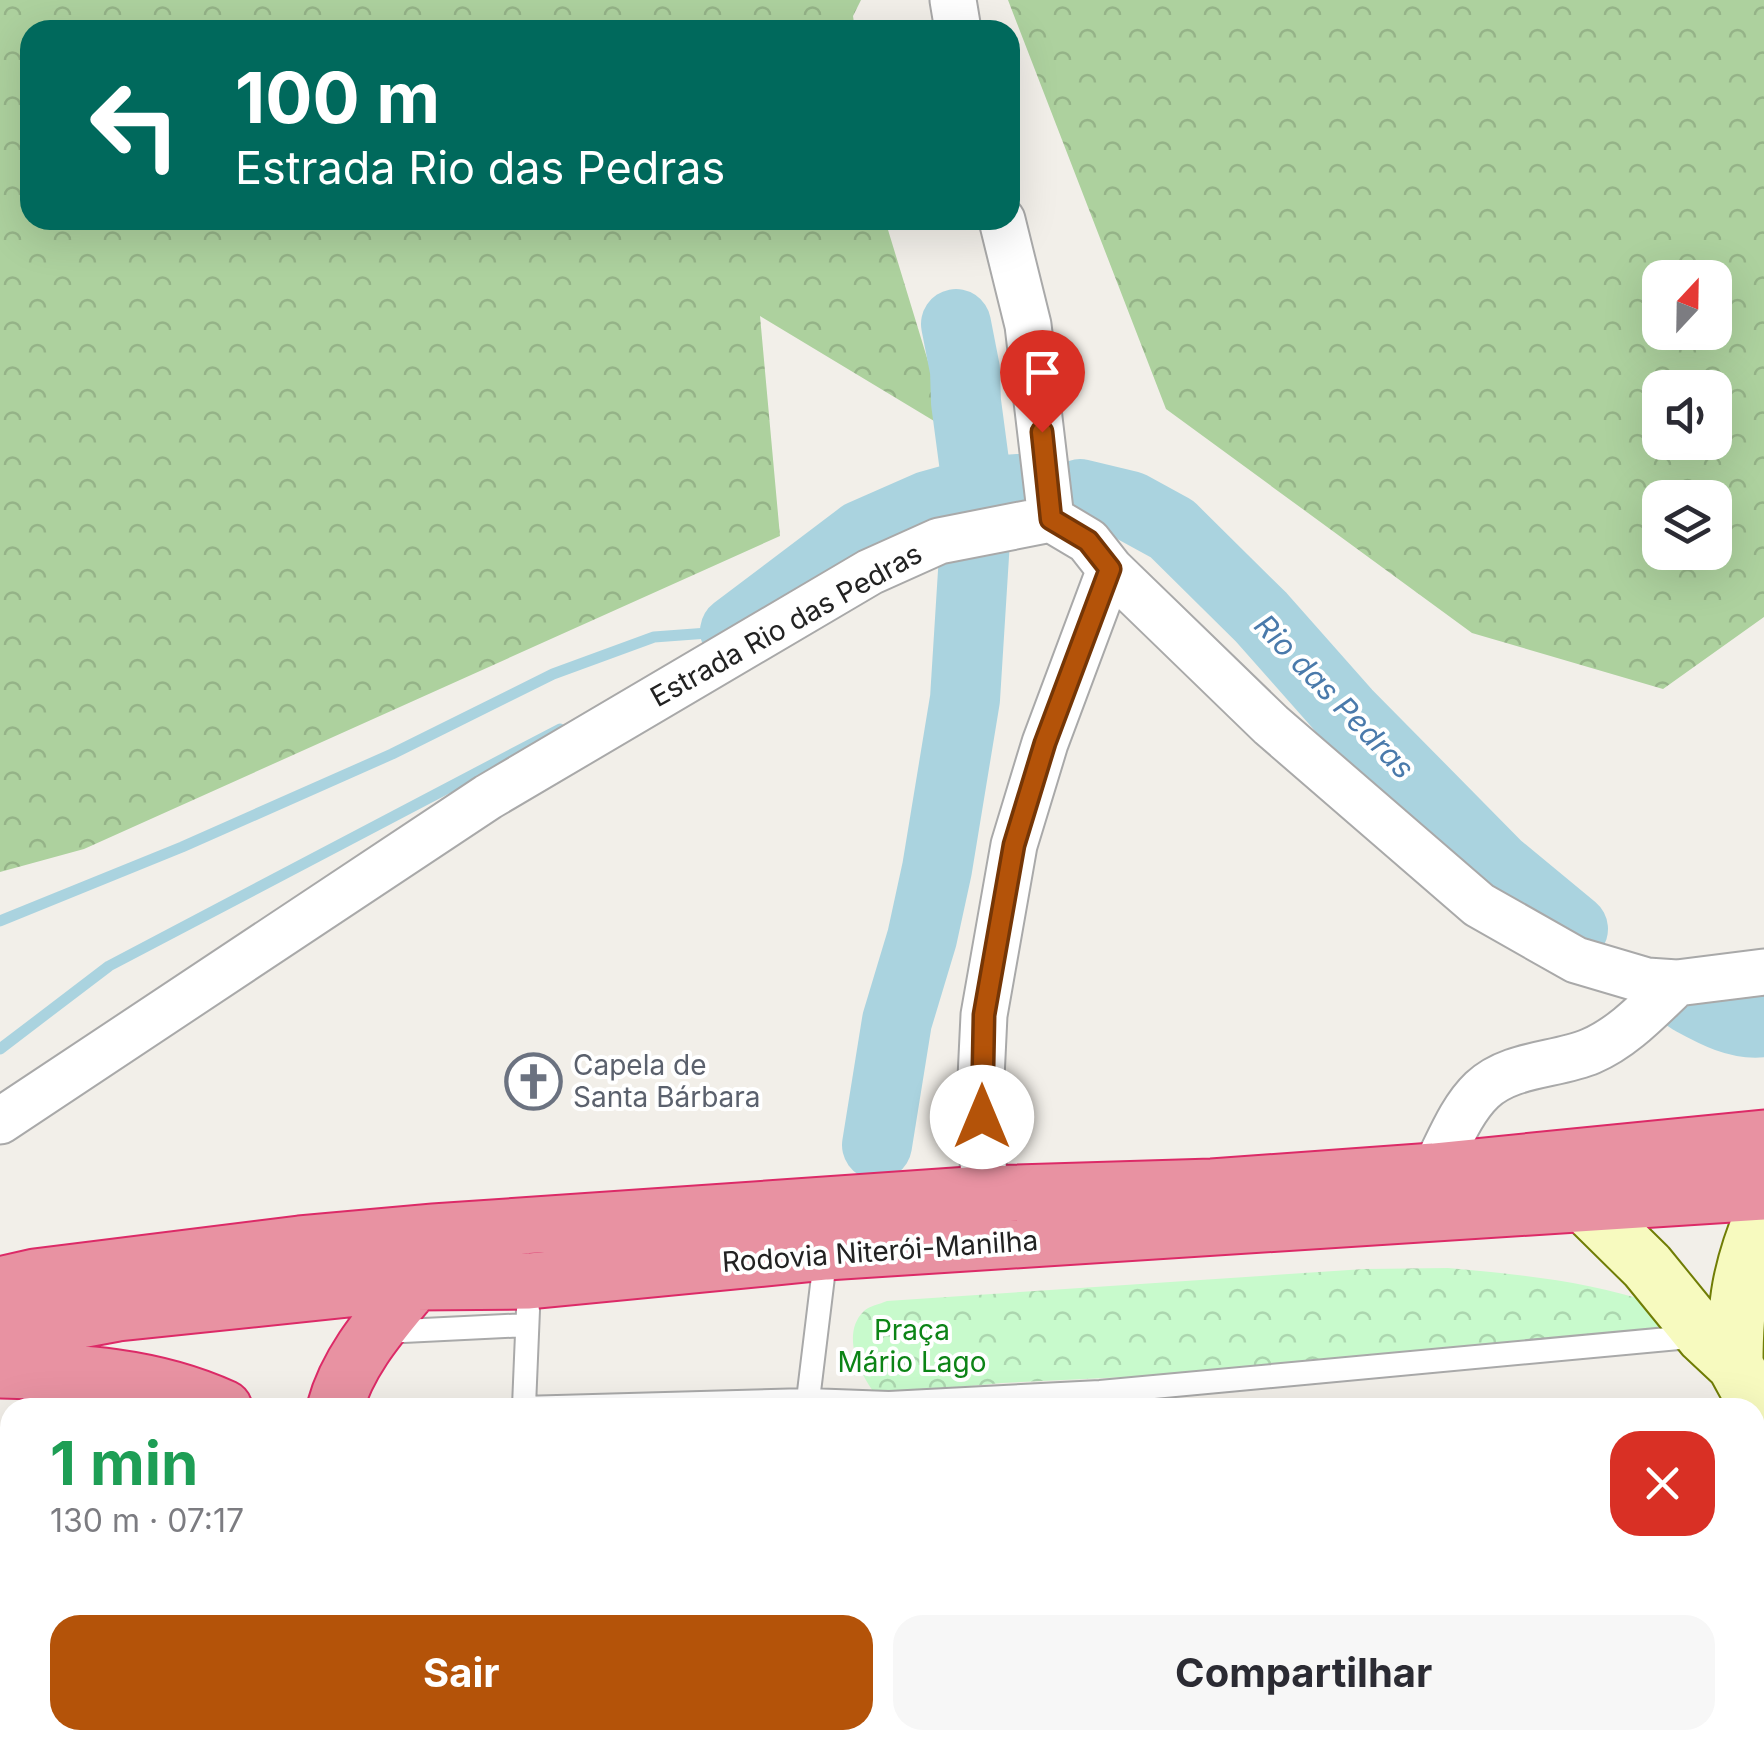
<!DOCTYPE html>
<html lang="pt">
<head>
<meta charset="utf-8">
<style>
	:root { --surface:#fff; --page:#f7f7f7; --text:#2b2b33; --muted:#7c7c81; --accent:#b45309 }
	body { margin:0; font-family:Inter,sans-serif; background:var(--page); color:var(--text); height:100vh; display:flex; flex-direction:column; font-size:38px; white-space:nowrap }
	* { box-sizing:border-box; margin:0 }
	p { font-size:32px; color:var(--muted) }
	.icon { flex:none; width:55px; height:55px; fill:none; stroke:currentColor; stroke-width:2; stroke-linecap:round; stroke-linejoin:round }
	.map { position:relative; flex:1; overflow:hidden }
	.side { position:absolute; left:0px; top:1398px; width:1765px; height:352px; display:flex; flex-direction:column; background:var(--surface); border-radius:30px 30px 0 0; box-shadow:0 10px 40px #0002 }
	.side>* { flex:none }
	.banner { position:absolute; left:20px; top:20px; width:1000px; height:210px; border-radius:30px; box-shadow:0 10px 40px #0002; background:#00695c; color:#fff; overflow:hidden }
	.needle { width:65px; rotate:22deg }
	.buttons { position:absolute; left:1642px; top:260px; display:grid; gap:20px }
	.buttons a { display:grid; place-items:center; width:90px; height:90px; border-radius:20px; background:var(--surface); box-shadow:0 10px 40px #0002; font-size:50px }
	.pin { position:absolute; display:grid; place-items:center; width:85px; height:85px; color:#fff; margin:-102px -42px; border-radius:50% 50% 50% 0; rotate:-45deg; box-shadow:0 0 10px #0007 }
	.pin .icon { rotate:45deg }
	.me { position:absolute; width:110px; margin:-55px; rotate:0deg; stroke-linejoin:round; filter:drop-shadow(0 0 8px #0008) }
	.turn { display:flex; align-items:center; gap:35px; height:210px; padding:0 50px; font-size:45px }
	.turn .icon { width:130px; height:130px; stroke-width:2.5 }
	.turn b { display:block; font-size:70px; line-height:85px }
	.round { display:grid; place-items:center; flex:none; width:105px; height:105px; border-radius:30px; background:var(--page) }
	.summary { display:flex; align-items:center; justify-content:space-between; height:170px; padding:0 50px }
	h1 { font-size:60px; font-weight:700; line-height:75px; color:#1e9e55 }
	.cta { display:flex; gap:20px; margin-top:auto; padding:20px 50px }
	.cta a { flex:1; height:115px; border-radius:30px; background:var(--accent); color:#fff; font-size:40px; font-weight:700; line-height:115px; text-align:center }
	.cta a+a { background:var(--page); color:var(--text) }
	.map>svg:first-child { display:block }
</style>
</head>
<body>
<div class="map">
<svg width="1764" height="1748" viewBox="0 0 1764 1748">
	<defs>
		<pattern id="forest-crowns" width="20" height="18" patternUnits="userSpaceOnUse" patternTransform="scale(2.5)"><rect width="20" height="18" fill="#add19e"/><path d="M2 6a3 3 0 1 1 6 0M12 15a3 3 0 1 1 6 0" fill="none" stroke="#95b388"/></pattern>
		<pattern id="park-crowns" width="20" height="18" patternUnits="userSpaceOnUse" patternTransform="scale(2.5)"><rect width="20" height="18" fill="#c8facc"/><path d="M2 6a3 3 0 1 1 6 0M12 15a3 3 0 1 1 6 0" fill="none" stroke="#acd6af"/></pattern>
	</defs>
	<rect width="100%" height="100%" fill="#f2efe9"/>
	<path fill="url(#forest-crowns)" fill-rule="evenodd" d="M 0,0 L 861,0 L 853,16 L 855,30 L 30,30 L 30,220 L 885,220 L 949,430 L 760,316 L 780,536 L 84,849 L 0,872 Z
		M 1008,0 L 1764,0 L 1764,617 L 1663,689 L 1472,633 L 1166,409 ZM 1660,278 L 1715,278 L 1715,332 L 1660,332 ZM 1660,388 L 1715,388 L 1715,442 L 1660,442 ZM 1660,498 L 1715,498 L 1715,552 L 1660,552 Z"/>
	<path fill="url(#park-crowns)" d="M 1448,1268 C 1517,1274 1587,1281 1653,1303 L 1663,1324 L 1657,1331 L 1209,1373 L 1002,1383 L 876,1395 C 860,1375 840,1334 864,1311 C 869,1306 880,1304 887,1301 L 1364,1269 Z"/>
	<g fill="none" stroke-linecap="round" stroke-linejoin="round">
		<path stroke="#aad3df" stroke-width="11" d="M 0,921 L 182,847 L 392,754 L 553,674 L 654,637 L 735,631
			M 0,1049 L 109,966 L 560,729"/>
		<path stroke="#aad3df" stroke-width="70" d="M 1080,494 L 1130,506 L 1172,529 L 1261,617 L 1346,713 L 1498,867 L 1573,929
			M 735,631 L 862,535 L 928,506 L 978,492 L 1019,489
			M 1690,999 C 1712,1011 1738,1026 1764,1022
			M 877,1145 L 897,1021 L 922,938 L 937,869 L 965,699 L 978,492 L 966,402 L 965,370 L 956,324"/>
		<defs>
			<path id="lane" d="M 383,1332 L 527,1325
				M 808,1400 L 826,1252
				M 524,1406 L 528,1310
				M 521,1408 L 808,1400 L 889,1403 L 1100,1392 L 1700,1336"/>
			<path id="street" d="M 953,0 L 958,30
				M 1002,220 L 1028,325 L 1051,519
				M 0,1121 L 488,797 L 870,572 L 939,541 L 1051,519 L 1088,541 L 1110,569 L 1271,725 L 1479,905 L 1576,960 L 1647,981 L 1677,983 L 1764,972
				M 1434,1171 C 1448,1145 1460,1111 1482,1090 C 1511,1063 1556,1066 1591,1051 C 1624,1037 1651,1007 1677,983
				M 984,1194 L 981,1078 L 984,1015 L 1014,845 L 1045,743 L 1110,569"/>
			<path id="secondary" d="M 1581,1201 L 1647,1266 L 1704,1336 L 1735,1365 L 1764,1418
				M 1735,1365 C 1735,1304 1740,1269 1764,1212
				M 604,1740 L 612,1748"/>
			<path id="highway" d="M 0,1285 L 35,1277 L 300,1244 L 434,1232 L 984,1194 L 1212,1187 L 1434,1171 L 1764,1138
				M 0,1335 L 118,1313 L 415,1282 L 529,1281 L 826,1252 L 1764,1192
				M 0,1370 C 78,1372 152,1375 224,1408
				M 335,1408 C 348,1359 384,1320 415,1282"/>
		</defs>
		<use href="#lane" stroke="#a9a9a9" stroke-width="26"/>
		<use href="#street" stroke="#a9a9a9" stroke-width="49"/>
		<use href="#secondary" stroke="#707d05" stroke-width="59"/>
		<use href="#highway" stroke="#dc2a67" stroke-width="59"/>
		<use href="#lane" stroke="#fff" stroke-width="22"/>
		<use href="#street" stroke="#fff" stroke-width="45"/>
		<use href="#secondary" stroke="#f7fabf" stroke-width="55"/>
		<use href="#highway" stroke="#e892a2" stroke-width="55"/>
	</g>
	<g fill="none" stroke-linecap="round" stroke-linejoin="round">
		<defs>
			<path id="route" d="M 982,1117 L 984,1015 L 1014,845 L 1045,743 L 1110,569 L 1088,541 L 1051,519 L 1042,432"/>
		</defs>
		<use href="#route" stroke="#753606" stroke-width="25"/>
		<use href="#route" stroke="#b45309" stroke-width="18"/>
	</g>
	<defs>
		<symbol id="church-ring" viewBox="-11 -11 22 22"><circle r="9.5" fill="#fff" stroke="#6b7280" stroke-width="1.5"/><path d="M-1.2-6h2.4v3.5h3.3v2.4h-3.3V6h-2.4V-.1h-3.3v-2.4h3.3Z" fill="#6b7280"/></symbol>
	</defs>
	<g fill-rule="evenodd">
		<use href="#church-ring" x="502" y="1050" width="63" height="63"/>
	</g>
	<g text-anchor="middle" stroke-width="8" stroke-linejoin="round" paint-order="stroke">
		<g font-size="28" fill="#222" stroke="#fff">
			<text transform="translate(786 625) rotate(-29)" y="10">Estrada Rio das Pedras</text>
			<text transform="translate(880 1251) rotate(-4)" y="10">Rodovia Niterói-Manilha</text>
		</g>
		<g font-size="28" fill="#5b616d" stroke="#fff" text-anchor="start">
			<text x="573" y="1075">Capela de<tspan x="573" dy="32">Santa Bárbara</tspan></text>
		</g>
		<g font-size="28" fill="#0c8416" stroke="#fff">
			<text x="912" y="1340">Praça<tspan x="912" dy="32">Mário Lago</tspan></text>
		</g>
		<g font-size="30" font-style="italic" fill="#4a7aab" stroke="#fff">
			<text transform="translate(1334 697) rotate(46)" y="10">Rio das Pedras</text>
		</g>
	</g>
</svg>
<div class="buttons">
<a><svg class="needle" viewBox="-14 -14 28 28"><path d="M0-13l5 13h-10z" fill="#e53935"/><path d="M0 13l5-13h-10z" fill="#7c7c81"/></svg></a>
<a><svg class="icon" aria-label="sound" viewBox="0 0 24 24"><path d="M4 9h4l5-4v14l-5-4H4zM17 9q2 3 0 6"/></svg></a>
<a><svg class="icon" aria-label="layers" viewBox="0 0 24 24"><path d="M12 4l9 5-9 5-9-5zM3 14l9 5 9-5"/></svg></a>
</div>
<div class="pin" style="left:1042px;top:432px;background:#d93025"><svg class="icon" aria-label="arrive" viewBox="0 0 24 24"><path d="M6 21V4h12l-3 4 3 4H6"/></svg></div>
<svg class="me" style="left:982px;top:1117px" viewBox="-20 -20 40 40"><circle r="19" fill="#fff"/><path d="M0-13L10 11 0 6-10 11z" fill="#b45309"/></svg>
<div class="banner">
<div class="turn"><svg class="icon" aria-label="left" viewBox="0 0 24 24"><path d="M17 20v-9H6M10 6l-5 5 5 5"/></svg><div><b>100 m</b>Estrada Rio das Pedras</div></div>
</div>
<section class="side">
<div class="summary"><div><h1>1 min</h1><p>130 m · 07:17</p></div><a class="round" style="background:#d93025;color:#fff"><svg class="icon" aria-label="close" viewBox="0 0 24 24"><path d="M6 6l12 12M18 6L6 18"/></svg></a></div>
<div class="cta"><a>Sair</a><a>Compartilhar</a></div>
</section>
</div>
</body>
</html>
